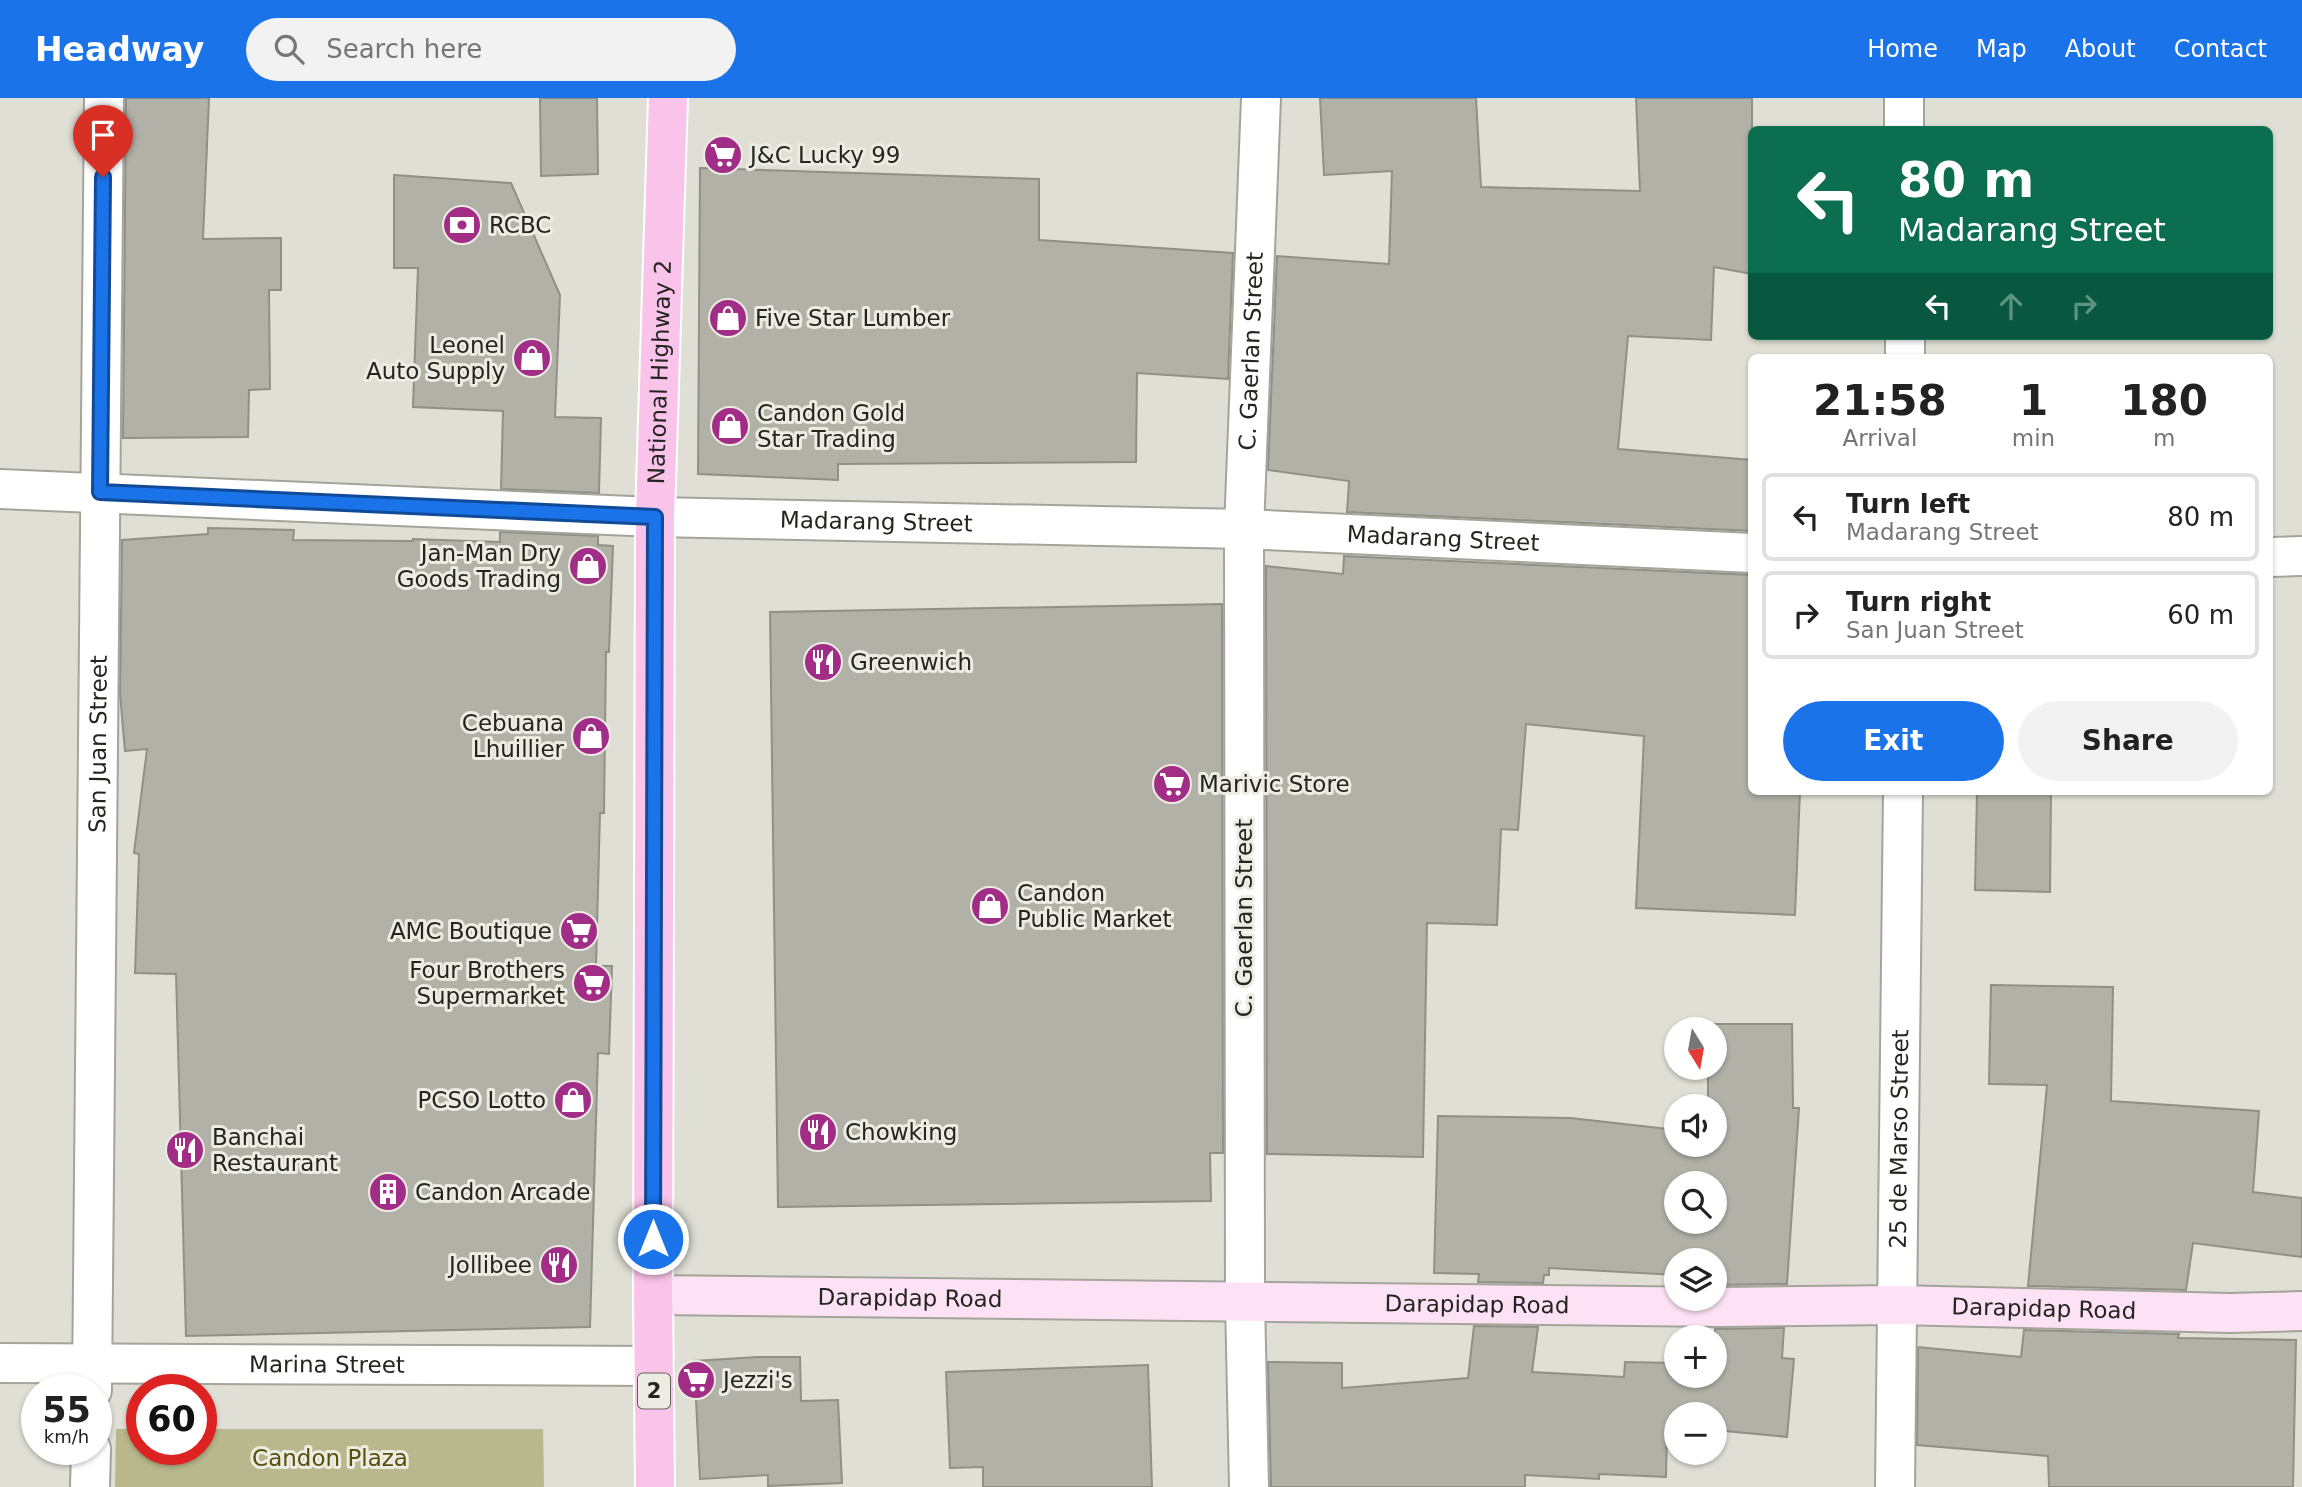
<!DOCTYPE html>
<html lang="en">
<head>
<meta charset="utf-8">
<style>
	:root { --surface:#fff; --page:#f2f2f2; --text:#222; --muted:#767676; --line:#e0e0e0; --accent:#1a73e8 }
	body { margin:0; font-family:"DejaVu Sans",sans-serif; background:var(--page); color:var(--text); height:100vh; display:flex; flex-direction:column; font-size:26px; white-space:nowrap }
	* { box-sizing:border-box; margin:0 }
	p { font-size:23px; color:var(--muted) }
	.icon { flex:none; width:38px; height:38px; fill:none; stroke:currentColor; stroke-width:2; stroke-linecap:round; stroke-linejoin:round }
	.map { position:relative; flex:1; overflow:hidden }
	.sheet { position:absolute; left:1748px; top:256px; width:525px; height:441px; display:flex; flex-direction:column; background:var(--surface); border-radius:10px; box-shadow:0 2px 5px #0004 }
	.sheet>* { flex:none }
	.top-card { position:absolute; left:1748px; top:28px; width:525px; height:214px; border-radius:10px; box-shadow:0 2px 5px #0004; background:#0b6e4f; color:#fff; overflow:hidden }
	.needle { width:46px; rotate:169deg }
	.fabs { position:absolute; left:1664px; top:919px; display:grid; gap:14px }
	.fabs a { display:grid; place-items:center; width:63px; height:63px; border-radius:50%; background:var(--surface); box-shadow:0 2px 5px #0004; font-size:35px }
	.speed { position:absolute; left:21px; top:1276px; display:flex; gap:14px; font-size:35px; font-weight:700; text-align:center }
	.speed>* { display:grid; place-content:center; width:91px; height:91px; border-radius:50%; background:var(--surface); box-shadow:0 2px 5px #0004; line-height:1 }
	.speed small { font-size:18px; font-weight:400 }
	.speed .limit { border:10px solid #d22; background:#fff; color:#111 }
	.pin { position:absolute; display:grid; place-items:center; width:60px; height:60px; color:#fff; margin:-72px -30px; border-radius:50% 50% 50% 0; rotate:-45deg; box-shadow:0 0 7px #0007 }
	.pin .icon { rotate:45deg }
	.me { position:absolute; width:77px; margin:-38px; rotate:0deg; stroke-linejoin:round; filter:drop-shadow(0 0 5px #0008) }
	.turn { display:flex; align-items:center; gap:24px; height:147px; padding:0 35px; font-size:32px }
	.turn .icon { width:91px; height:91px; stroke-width:2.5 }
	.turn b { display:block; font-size:49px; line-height:60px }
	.lanes { display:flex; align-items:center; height:66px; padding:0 35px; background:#0003; justify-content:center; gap:35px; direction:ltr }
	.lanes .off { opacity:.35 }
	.eta { display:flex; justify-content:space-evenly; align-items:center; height:119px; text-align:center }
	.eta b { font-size:42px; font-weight:800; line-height:49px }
	.primary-button { display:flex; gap:14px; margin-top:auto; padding:14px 35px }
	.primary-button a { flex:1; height:80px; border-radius:42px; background:var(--accent); color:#fff; font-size:28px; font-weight:800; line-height:80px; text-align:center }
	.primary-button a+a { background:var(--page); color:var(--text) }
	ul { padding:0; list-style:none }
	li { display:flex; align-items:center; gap:21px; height:88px; margin:0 14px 10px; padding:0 21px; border:4px solid var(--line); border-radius:10px }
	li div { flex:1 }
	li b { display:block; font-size:26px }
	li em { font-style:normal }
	header { display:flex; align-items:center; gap:42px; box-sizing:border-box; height:98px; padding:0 35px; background:var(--accent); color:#fff }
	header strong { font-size:33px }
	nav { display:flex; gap:38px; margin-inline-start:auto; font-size:24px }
	.search { width:490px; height:63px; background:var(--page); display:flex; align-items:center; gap:18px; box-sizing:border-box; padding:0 24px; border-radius:38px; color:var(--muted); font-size:26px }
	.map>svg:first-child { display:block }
</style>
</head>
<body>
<header>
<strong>Headway</strong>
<div class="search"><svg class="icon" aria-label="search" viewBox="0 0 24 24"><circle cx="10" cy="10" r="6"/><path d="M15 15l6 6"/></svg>Search here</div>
<nav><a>Home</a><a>Map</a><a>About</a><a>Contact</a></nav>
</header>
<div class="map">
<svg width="2302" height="1389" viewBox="0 0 2302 1389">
	<rect width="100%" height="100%" fill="#dfdfd6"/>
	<path fill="#b9b78c" d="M 116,1331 L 142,1331 L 142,1351 L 201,1351 L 201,1331 L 543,1331 L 544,1389 L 115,1389 Z"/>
	<path fill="#b1b1a8" stroke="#909087" stroke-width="2" fill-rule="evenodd" d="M 126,0 L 209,0 L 203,141 L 281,140 L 281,192 L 269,192 L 270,291 L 249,292 L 248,339 L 123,340 Z
		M 540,0 L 597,0 L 598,76 L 541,78 Z
		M 1320,0 L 1476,0 L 1481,89 L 1640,93 L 1636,0 L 1752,0 L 1752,176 L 1714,169 L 1711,242 L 1628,238 L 1618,351 L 1752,362 L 1752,433 L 1347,414 L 1349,383 L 1268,372 L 1277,158 L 1389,166 L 1392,73 L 1324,77 Z
		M 700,70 L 1039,81 L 1039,142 L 1233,155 L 1228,281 L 1137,275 L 1136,364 L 838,366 L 838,382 L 698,376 Z
		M 394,77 L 511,85 L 560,197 L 555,319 L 601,320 L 599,395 L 501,391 L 503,313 L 413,309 L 418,170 L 394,170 Z
		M 208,430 L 294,432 L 293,442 L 413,443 L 413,441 L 500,444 L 500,434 L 598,438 L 598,447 L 613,448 L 609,554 L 606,554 L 604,715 L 600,715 L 596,868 L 612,868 L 609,956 L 598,955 L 590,1229 L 186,1238 L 176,876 L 135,875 L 139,756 L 134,755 L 147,651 L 125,653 L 120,596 L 122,442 L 208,436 Z
		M 1344,458 L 1752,477 L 1752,693 L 1800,693 L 1795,817 L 1636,810 L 1644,638 L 1526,626 L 1518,732 L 1501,731 L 1497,827 L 1427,825 L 1423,1059 L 1267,1056 L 1266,468 L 1343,476 Z
		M 1222,506 L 1223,1055 L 1210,1055 L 1211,1103 L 778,1109 L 770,514 Z
		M 1977,693 L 2051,693 L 2050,794 L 1975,792 Z
		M 1991,887 L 2113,889 L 2111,1003 L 2259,1013 L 2253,1094 L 2302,1100 L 2302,1159 L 2193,1145 L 2186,1192 L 2028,1188 L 2047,987 L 1989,986 Z
		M 1707,926 L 1792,926 L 1793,1010 L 1799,1010 L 1787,1186 L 1715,1187 L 1715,1162 L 1676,1162 L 1676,1177 L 1549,1170 L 1549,1177 L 1544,1177 L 1543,1185 L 1478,1184 L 1479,1176 L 1434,1175 L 1438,1018 L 1571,1020 L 1676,1032 L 1676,1046 L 1715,1046 L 1715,1008 L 1708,1008 L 1708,970 L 1715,970 L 1715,931 L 1707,931 ZM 1676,1085 L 1715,1085 L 1715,1124 L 1676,1124 Z
		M 1474,1228 L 1538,1229 L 1532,1274 L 1624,1279 L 1625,1264 L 1676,1265 L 1676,1278 L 1715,1278 L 1715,1231 L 1784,1230 L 1782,1260 L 1794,1261 L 1787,1339 L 1715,1332 L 1715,1316 L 1676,1316 L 1676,1329 L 1667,1328 L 1666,1379 L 1599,1376 L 1599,1381 L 1525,1377 L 1525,1389 L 1271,1389 L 1268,1264 L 1342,1265 L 1342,1290 L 1468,1280 Z
		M 2024,1232 L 2179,1236 L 2178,1240 L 2296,1242 L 2293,1389 L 2049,1389 L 2048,1358 L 1917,1347 L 1918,1249 L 2021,1259 Z
		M 758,1259 L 800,1259 L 801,1303 L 838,1302 L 842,1385 L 768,1388 L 768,1377 L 700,1381 L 694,1263 Z
		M 1148,1267 L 1152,1389 L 983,1389 L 983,1369 L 950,1370 L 946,1274 Z"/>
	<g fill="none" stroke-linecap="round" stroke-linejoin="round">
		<defs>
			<g id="street">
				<path d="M 1904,0 L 1904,32"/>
				<path d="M 1905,238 L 1905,259"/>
				<path id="s1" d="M 0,391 L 655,419 L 1244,431 L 1752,455"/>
				<path d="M 2270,459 L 2302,458"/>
				<path id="s2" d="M 0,1265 L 654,1268"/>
				<path id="s3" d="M 92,1292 L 104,0"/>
				<path d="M 90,1389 L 91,1351"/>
				<path id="s4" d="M 1249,1389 L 1245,1202 L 1244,431 L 1261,0"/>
				<path id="s5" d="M 1895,1389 L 1903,693"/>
			</g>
			<g id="secondary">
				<path id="s6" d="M 653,1197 L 1721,1209 L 1896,1207 L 2230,1215 L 2302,1213"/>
			</g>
			<g id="primary">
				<path id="s7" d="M 655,1389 L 653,1197 L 655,419 L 668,0"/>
			</g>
		</defs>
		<use href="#street" stroke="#a4a49b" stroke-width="42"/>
		<use href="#secondary" stroke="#a4a49b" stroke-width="42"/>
		<use href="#primary" stroke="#fff" stroke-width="42"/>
		<use href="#street" stroke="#fff" stroke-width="38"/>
		<use href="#secondary" stroke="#fde1f4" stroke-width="38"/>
		<use href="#primary" stroke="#fac4ea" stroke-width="38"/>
	</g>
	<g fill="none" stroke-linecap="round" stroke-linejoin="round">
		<defs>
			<path id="route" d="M 103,79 L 100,394 L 655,419 L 653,1141"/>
		</defs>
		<use href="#route" stroke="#114b97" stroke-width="18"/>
		<use href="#route" stroke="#1a73e8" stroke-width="12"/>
	</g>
	<defs>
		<symbol id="supermarket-disc" viewBox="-11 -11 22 22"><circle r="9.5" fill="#a12d87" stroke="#edece3"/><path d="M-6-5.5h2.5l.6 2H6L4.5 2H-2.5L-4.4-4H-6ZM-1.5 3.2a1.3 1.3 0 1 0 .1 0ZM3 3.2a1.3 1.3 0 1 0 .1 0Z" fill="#fff"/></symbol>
		<symbol id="bank-disc" viewBox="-11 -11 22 22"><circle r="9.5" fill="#a12d87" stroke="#edece3"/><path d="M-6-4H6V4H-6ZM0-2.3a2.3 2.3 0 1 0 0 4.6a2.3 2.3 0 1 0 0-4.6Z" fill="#fff"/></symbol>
		<symbol id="shop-disc" viewBox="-11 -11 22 22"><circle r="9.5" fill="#a12d87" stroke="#edece3"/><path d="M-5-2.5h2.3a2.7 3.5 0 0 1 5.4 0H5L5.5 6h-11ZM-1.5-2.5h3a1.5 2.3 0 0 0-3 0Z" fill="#fff"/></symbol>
		<symbol id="restaurant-disc" viewBox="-11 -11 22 22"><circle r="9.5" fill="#a12d87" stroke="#edece3"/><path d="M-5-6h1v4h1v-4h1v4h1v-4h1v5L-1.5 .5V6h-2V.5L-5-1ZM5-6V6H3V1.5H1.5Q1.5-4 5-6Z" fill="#fff"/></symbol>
		<symbol id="building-disc" viewBox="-11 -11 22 22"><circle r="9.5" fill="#a12d87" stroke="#edece3"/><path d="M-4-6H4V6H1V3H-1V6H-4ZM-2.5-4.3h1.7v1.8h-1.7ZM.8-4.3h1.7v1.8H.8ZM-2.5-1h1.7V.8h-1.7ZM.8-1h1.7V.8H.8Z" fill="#fff"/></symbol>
	</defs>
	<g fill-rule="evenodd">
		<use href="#supermarket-disc" x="701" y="35" width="44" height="44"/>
		<use href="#bank-disc" x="440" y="105" width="44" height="44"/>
		<use href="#shop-disc" x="706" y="198" width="44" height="44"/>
		<use href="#shop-disc" x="510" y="238" width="44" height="44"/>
		<use href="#shop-disc" x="708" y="306" width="44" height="44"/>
		<use href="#shop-disc" x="566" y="446" width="44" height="44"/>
		<use href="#restaurant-disc" x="801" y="542" width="44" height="44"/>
		<use href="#shop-disc" x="569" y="616" width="44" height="44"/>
		<use href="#supermarket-disc" x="1150" y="664" width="44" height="44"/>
		<use href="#shop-disc" x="968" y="786" width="44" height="44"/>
		<use href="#supermarket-disc" x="557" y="811" width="44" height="44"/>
		<use href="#supermarket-disc" x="570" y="863" width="44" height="44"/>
		<use href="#shop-disc" x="551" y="980" width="44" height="44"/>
		<use href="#restaurant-disc" x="796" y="1012" width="44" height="44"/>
		<use href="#restaurant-disc" x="163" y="1030" width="44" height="44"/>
		<use href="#building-disc" x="366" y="1072" width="44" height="44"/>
		<use href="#restaurant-disc" x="537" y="1145" width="44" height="44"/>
		<use href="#supermarket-disc" x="674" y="1260" width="44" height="44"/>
	</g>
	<g text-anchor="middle" stroke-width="6" stroke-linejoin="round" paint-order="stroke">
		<rect fill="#edece3" stroke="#60605b" stroke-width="2" x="638" y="1275.5" width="32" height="35" rx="5"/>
		<g font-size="21" font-weight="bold" fill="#242421">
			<text x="654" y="1300">2</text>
		</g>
		<g font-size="23" fill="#242421" stroke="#edece3" text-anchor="start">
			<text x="750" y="65">J&amp;C Lucky 99</text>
			<text x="489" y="135">RCBC</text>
			<text x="755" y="228">Five Star Lumber</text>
			<text x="505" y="255" text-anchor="end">Leonel<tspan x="505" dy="26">Auto Supply</tspan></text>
			<text x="757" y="323">Candon Gold<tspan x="757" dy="26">Star Trading</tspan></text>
			<text x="561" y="463" text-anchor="end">Jan-Man Dry<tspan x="561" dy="26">Goods Trading</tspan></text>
			<text x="850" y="572">Greenwich</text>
			<text x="564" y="633" text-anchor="end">Cebuana<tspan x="564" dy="26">Lhuillier</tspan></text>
			<text x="1199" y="694">Marivic Store</text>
			<text x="1017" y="803">Candon<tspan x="1017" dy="26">Public Market</tspan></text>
			<text x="552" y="841" text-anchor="end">AMC Boutique</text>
			<text x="565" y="880" text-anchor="end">Four Brothers<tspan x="565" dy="26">Supermarket</tspan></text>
			<text x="546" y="1010" text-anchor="end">PCSO Lotto</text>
			<text x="845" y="1042">Chowking</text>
			<text x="212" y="1047">Banchai<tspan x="212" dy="26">Restaurant</tspan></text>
			<text x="415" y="1102">Candon Arcade</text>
			<text x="532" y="1175" text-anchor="end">Jollibee</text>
			<text x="723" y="1290">Jezzi's</text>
		</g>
		<g font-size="23" fill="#242421" stroke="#edece3">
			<text dy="8" stroke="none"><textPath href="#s4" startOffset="1136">C. Gaerlan Street</textPath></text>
			<text dy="8" stroke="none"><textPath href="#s7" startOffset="1115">National Highway 2</textPath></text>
			<text dy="8" stroke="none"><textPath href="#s1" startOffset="877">Madarang Street</textPath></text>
			<text dy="8" stroke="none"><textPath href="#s1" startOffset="1444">Madarang Street</textPath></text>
			<text dy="8" stroke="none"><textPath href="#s3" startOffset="646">San Juan Street</textPath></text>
			<text transform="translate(1244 820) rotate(-90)" y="8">C. Gaerlan Street</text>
			<text dy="8" stroke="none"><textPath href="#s5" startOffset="348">25 de Marso Street</textPath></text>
			<text dy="8" stroke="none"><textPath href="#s6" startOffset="257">Darapidap Road</textPath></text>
			<text dy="8" stroke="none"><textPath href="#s6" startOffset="824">Darapidap Road</textPath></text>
			<text dy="8" stroke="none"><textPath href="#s6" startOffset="1391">Darapidap Road</textPath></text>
			<text dy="8" stroke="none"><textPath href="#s2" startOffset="327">Marina Street</textPath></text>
		</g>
		<g font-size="23" fill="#55510d" stroke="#edece3">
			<text x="330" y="1368">Candon Plaza</text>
		</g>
	</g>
</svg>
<div class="fabs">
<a><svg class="needle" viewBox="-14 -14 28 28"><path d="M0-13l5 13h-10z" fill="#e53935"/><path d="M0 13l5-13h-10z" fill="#767676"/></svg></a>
<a><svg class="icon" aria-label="sound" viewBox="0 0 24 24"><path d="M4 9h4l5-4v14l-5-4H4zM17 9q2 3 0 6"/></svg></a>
<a><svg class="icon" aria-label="search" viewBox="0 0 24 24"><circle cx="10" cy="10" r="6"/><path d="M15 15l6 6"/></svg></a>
<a><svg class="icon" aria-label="layers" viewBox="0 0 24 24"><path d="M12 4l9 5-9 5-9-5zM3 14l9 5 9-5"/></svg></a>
<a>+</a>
<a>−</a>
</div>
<div class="speed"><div>55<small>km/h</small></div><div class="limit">60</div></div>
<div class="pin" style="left:103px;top:79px;background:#d93025"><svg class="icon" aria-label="arrive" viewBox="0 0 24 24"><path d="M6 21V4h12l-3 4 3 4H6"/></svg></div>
<svg class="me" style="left:653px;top:1141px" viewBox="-20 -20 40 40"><circle r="17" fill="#1a73e8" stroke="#fff" stroke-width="3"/><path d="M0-11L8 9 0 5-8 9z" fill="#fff"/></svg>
<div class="top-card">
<div class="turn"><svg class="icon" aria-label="left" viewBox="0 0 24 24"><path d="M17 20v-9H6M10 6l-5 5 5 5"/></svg><div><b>80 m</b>Madarang Street</div></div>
<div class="lanes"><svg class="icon" aria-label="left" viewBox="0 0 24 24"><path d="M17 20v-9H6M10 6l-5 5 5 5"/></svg><svg class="icon off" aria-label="ahead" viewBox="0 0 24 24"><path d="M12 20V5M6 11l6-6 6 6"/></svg><svg class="icon off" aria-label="right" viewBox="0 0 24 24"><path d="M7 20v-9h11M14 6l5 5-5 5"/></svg></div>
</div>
<section class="sheet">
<div class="eta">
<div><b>21:58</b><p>Arrival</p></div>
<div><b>1</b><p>min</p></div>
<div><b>180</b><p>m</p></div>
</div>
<ul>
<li><svg class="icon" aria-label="left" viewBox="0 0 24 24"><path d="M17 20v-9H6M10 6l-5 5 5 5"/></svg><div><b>Turn left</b><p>Madarang Street</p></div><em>80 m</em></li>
<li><svg class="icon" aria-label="right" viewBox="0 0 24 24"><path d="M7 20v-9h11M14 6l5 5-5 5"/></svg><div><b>Turn right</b><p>San Juan Street</p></div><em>60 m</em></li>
</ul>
<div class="primary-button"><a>Exit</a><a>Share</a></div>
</section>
</div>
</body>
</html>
